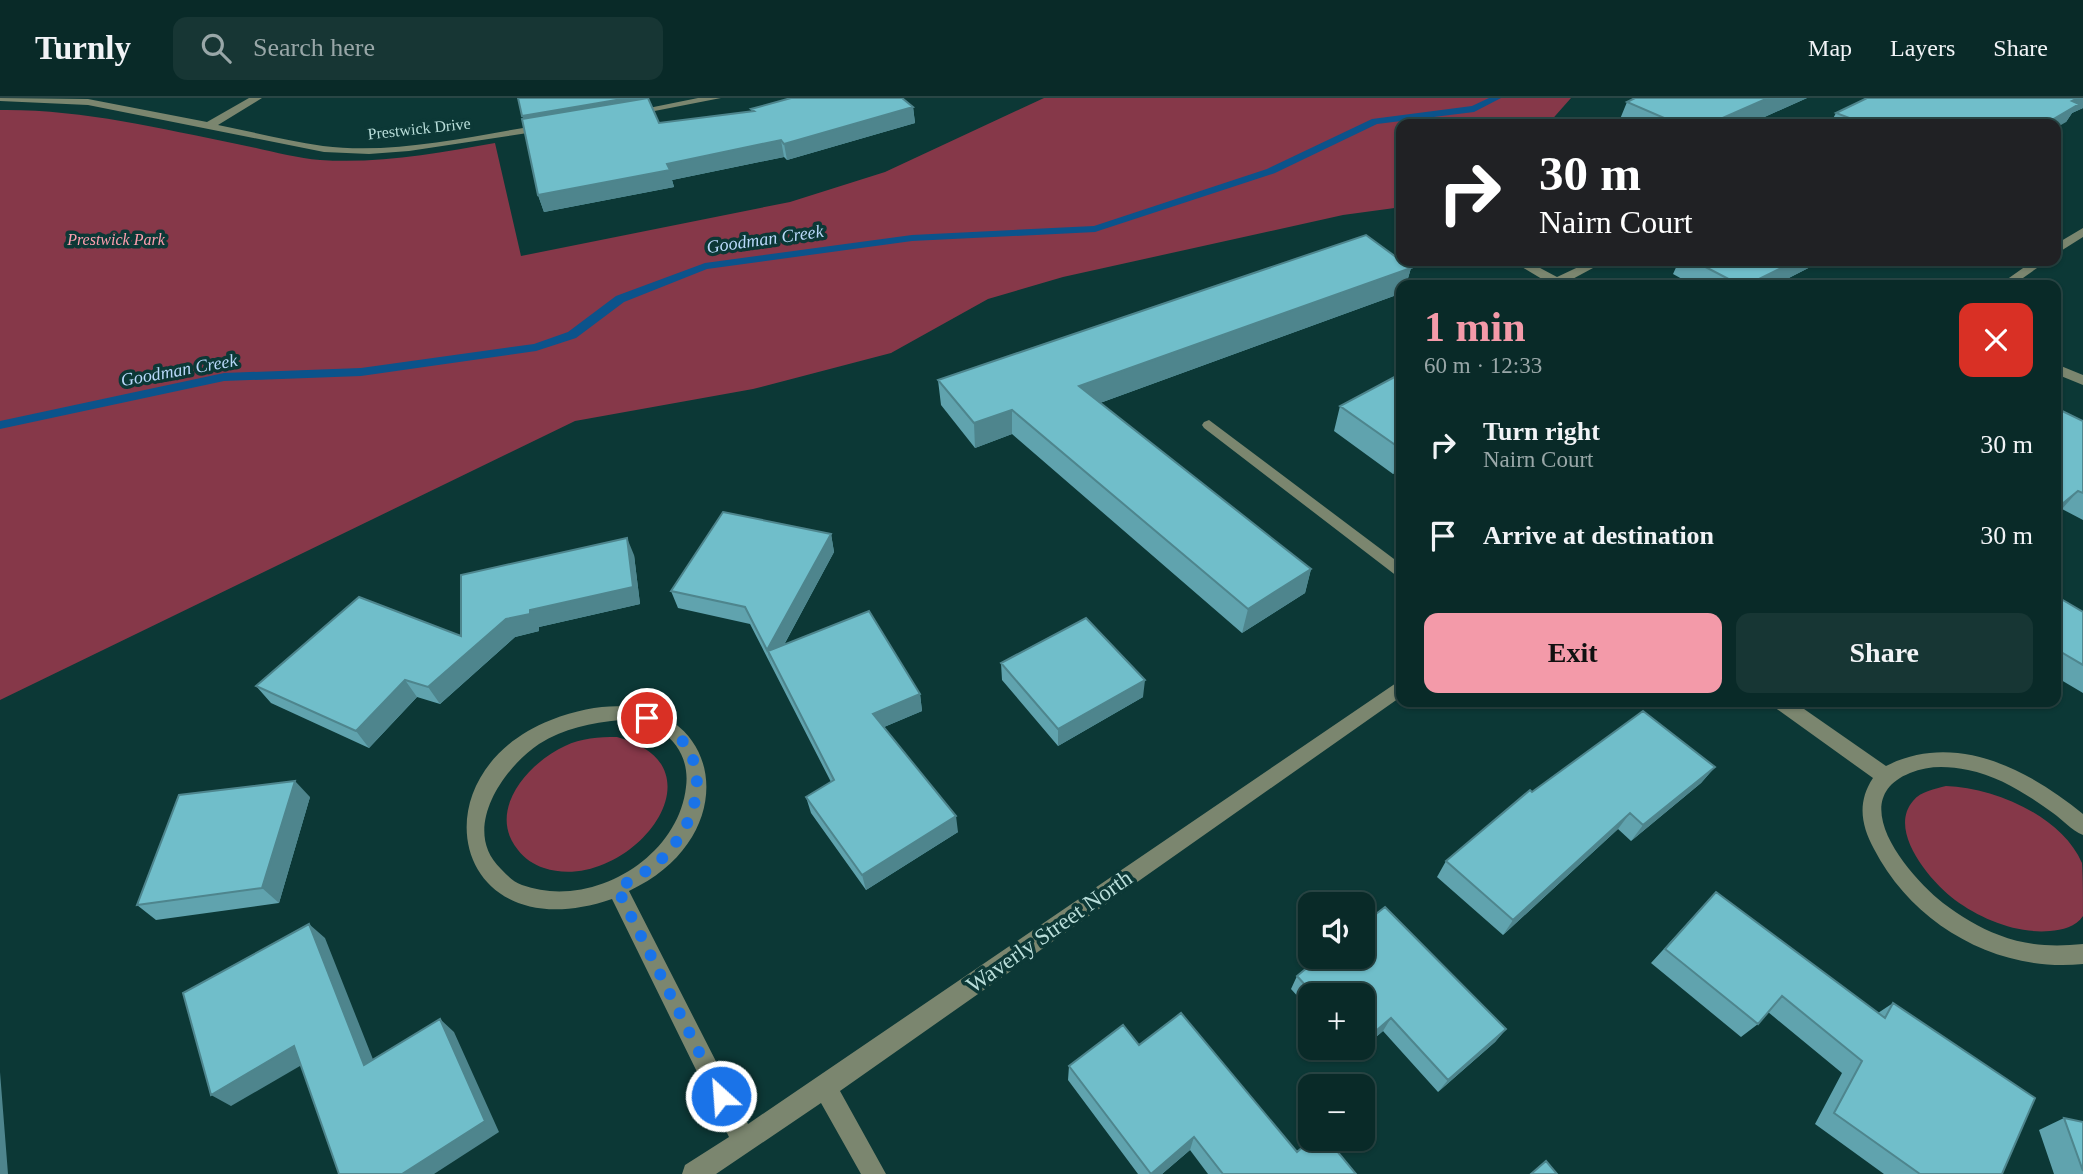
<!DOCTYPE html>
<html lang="en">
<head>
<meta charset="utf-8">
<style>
	:root { --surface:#092a28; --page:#173634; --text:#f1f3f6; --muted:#99a7a8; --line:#294645; --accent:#f39aa9 }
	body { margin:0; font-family:Georgia,serif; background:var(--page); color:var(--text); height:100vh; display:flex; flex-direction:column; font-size:26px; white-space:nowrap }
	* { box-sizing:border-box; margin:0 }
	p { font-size:23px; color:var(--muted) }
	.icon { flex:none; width:38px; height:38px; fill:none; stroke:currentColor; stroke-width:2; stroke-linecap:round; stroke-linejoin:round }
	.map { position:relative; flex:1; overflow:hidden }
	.details { position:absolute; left:1396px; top:182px; width:665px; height:427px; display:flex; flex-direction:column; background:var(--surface); border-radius:14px; box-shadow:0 2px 5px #0004,0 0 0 2px var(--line) }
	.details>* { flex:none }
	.banner { position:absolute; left:1396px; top:21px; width:665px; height:147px; border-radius:14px; box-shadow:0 2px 5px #0004,0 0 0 2px var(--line); background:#202124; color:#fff; overflow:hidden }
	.controls { position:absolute; left:1298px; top:794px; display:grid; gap:14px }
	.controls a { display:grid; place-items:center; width:77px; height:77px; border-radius:14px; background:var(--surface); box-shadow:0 2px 5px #0004,0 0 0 2px var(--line); font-size:35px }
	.pin { position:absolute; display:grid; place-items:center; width:60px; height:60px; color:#fff; margin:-30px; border:4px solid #fff; border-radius:50%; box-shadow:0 2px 7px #0007 }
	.me { position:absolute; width:77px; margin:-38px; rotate:334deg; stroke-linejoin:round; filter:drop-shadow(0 0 5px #0008) }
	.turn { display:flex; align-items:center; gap:24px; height:147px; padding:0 28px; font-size:32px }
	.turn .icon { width:91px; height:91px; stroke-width:2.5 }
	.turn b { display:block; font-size:49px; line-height:60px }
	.round { display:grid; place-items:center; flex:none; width:74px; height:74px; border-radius:14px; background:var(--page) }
	.headline { display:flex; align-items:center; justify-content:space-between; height:119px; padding:0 28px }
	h1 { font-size:42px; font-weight:600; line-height:52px; color:var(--accent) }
	.cta { display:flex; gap:14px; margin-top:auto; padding:14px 28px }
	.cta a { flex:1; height:80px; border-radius:14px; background:var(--accent); color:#111; font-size:28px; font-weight:600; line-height:80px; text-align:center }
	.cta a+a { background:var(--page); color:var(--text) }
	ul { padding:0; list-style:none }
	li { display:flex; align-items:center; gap:21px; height:91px; padding:0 28px }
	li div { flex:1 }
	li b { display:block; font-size:26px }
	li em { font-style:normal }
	header { display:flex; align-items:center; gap:42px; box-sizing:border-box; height:98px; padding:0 35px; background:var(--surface); border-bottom:2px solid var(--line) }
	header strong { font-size:33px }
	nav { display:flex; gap:38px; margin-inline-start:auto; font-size:24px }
	.search { width:490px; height:63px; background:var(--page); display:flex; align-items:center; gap:18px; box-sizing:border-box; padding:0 24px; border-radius:14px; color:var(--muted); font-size:26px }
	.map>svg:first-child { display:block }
</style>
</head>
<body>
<header>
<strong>Turnly</strong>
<div class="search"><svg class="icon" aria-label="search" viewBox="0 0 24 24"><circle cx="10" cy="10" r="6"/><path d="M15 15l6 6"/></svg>Search here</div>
<nav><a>Map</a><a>Layers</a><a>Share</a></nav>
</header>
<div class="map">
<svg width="2083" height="1076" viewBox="0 0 2083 1076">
	<rect width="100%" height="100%" fill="#0c3836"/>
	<path fill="#863849" d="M 1044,0 L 1571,0 L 1548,26 L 1402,26 L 1402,109 L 1343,117 L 1063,179 L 988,201 L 891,255 L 753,291 L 575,323 L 0,602 L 0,12 C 81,11 158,30 237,46 C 264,51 293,60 320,62 C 380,66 437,55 495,45 L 521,158 L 790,104 L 885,74 Z
		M 617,639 C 732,669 626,797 544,770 C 534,767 524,760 518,752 C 486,713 528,665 565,648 C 581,640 599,639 617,639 Z
		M 1946,688 C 1994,690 2061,717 2082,765 C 2083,778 2083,803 2083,818 C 2076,829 2062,832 2050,833 C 2017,836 1981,821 1955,802 C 1931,784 1887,733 1913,703 C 1921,693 1935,691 1946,688 Z"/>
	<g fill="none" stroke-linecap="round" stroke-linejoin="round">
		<path fill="#0b538b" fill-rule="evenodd" d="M 1489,0 L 1501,0 L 1474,14 L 1377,26 L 1275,75 L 1095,134 L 912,143 L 707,171 L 624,204 L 576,240 L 536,253 L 361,278 L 224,283 L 0,331 L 0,323 L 224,275 L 361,270 L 534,246 L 568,234 L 616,198 L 705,165 L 912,137 L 1094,128 L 1267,71 L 1372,21 L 1472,8 Z"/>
		<path fill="#7b866f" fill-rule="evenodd" d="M 0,0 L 88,1 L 207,24 L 249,0 L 262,0 L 218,27 C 253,34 288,43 323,48 C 397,57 475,37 547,26 L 552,29 L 547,32 L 409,53 L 369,56 L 324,54 L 88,7 L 0,3 Z
			M 698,0 L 721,0 L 629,18 L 624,15 Z
			M 2083,130 L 2083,139 L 2056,156 L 2056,146 Z
			M 1512,163 L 1527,163 L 1557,179 L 1591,163 L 1606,163 L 1567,184 L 1569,187 L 1552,187 Z
			M 2033,163 L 2047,163 L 2013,187 L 1999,187 Z
			M 2056,266 L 2083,277 L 2083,287 L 2056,276 Z
			M 1209,322 L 1402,467 L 1402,482 L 1204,330 L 1202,327 L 1204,324 Z
			M 1402,581 L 1402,598 L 840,993 L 886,1076 L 861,1076 L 821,1005 L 716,1076 L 682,1076 L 685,1067 L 729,1039 L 612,801 C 452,856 413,676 551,622 C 714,559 763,731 629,793 L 748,1026 ZM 620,622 C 634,625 648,627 661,634 C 680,645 689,667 686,689 C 678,761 590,812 522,787 C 513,784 507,777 501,771 C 460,732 503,670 539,646 C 564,630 591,625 620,622 Z
			M 1771,604 L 1794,604 L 1886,668 C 1955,633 2028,671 2083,716 L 2083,737 C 2071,732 2063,722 2053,715 C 2028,697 1999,678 1968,672 C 1948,668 1929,667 1910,675 C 1843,702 1910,779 1943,805 C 1960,818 1980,830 1999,837 C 2027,848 2054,849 2083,846 L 2083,866 C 1998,875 1913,827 1874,751 C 1861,727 1857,704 1873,680 L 1774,609 Z"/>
	</g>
	<path fill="#60a3ae" d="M 1807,0 L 1749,26 L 1618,26 L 1627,4 Z
		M 2083,0 L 2083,10 L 2072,15 L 2066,24 L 2056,26 L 1830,26 L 1836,15 Z
		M 913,9 L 915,25 L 787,62 L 784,59 L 672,82 L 674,89 L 544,114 L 538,97 L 659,25 L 752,14 L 751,11 Z
		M 1679,163 L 1822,163 L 1775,187 L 1693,187 L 1673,176 Z
		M 1411,170 L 1406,187 L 1402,187 L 1402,195 L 1100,305 L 1311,471 L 1305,495 L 1242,535 L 1012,336 L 975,350 L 941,307 L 938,282 Z
		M 1402,275 L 1402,371 L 1393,376 L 1334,333 L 1340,308 Z
		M 2056,310 L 2083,323 L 2083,422 L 2062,411 L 2056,415 Z
		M 831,436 L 834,454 L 784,547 L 920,596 L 922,613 L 884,629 L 958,734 L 866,792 L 811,715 L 806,699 L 831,684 L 750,526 L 678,510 L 671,493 Z
		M 634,457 L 640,506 L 539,529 L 539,533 L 515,539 L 440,606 L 417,599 L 369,650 L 271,605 L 256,588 L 461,538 Z
		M 2056,498 L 2083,514 L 2083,595 L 2056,579 Z
		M 1001,565 L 1143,599 L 1058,648 L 1002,582 Z
		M 1715,669 L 1701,685 L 1631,743 L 1618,731 L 1503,837 L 1437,779 L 1446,763 L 1532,694 Z
		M 310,699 L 279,805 L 156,822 L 137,807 Z
		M 1716,794 L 1878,915 L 1893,905 L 2002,1076 L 1884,1076 L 1815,1026 L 1842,975 L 1768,914 L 1758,926 L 1741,939 L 1651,865 Z
		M 1385,809 L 1506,931 L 1495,944 L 1438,994 L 1383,933 L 1363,950 L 1363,898 L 1311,898 L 1311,913 L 1291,891 L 1297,878 L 1320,859 L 1363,859 L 1363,826 Z
		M 1139,947 L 1297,1054 L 1356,1076 L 1208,1076 L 1190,1052 L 1162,1076 L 1138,1076 L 1068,982 L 1069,968 Z
		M 1344,950 L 1363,950 L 1352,960 Z
		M 2064,1020 L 2083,1024 L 2083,1076 L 2054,1076 L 2039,1032 Z"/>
	<path fill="#4e858d" d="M 628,0 L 647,0 L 525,26 L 522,18 Z
		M 1768,0 L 1807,0 L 1749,26 L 1709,26 Z
		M 2078,0 L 2083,0 L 2083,10 L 2072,15 L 2066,24 L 2056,30 L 2056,26 L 2045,26 L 2072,3 Z
		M 913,9 L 915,25 L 787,62 L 784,46 Z
		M 781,42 L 784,59 L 672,82 L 674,89 L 544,114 L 538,97 L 667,66 Z
		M 1795,163 L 1822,163 L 1775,187 L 1747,187 Z
		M 1411,170 L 1406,187 L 1402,187 L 1402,195 L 1078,313 L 1079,288 Z
		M 1012,312 L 1012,336 L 975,350 L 974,325 Z
		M 1401,351 L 1402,351 L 1402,371 L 1393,376 Z
		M 2078,393 L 2062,411 L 2056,415 L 2056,411 Z
		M 831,436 L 834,454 L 774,565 L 768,553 L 772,569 L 767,552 Z
		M 627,440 L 634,457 L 640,506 L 539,529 L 539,533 L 515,539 L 440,606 L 428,589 L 506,521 L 530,512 Z
		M 1311,471 L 1305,495 L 1242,535 L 1248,511 Z
		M 405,582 L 417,599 L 369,650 L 356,633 Z
		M 1145,582 L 1143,599 L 1058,648 L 1058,631 Z
		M 920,596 L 922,613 L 877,632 L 873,616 Z
		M 1715,669 L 1701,685 L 1631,743 L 1643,727 Z
		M 295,683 L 310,699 L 279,805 L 262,790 Z
		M 1630,715 L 1618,731 L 1503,837 L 1513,822 Z
		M 956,718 L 958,734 L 866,792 L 862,777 Z
		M 309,826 L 325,840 L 380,979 L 364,967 Z
		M 1391,920 L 1383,933 L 1363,950 L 1363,944 Z
		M 440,921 L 454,934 L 499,1034 L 434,1076 L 402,1076 Z
		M 1506,931 L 1495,944 L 1438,994 L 1448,982 Z
		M 294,948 L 312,961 L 231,1008 L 211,997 Z
		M 1358,950 L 1363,950 L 1352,960 Z
		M 0,974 L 8,1076 L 0,1076 Z
		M 1194,1039 L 1190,1052 L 1162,1076 L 1151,1076 Z"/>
	<path fill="#70beca" stroke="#4e858d" stroke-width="2" d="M 518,0 L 628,0 L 522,18 Z
		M 648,0 L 659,25 L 754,13 L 751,11 L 791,0 L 902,0 L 913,9 L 784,46 L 781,42 L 667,66 L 670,72 L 538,97 L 522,21 Z
		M 1635,0 L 1768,0 L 1709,26 L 1678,26 L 1627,4 Z
		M 1867,0 L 2078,0 L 2072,3 L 2079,6 L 2045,26 L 1865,26 L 1836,15 Z
		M 1366,137 L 1411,170 L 1079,288 L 1311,471 L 1248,511 L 1012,312 L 974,325 L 938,282 Z
		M 1694,163 L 1795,163 L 1747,187 L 1740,187 Z
		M 1402,275 L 1402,351 L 1401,351 L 1340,308 Z
		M 2056,310 L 2083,323 L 2083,395 L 2078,393 L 2056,411 Z
		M 723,414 L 831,436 L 767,552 L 745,509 L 671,493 Z
		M 627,440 L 633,489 L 530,512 L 530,516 L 506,521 L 428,589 L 405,582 L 356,633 L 256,588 L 359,499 L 461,538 L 461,477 Z
		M 2056,498 L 2083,514 L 2083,567 L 2056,551 Z
		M 869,513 L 920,596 L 873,616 L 956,718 L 862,777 L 806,699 L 834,682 L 768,553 Z
		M 1086,520 L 1145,582 L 1058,631 L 1001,565 Z
		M 1643,613 L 1715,669 L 1643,727 L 1630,715 L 1513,822 L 1446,763 L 1530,692 L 1532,694 Z
		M 295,683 L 262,790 L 137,807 L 179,697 Z
		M 1716,794 L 1885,920 L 1893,905 L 2035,1000 L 2002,1076 L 1920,1076 L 1834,1015 L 1862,963 L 1782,898 L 1758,926 L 1665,851 Z
		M 1385,809 L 1506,931 L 1448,982 L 1391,920 L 1363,944 L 1363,898 L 1315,898 L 1297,878 L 1320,859 L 1363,859 L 1363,826 Z
		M 309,826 L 364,967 L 440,921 L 485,1023 L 402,1076 L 339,1076 L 294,948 L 211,997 L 183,895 Z
		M 1181,915 L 1297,1054 L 1312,1041 L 1327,1041 L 1356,1076 L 1223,1076 L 1194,1039 L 1151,1076 L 1069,968 L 1123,927 L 1139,947 Z
		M 2064,1020 L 2083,1024 L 2083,1073 Z
		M 1546,1063 L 1557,1076 L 1531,1076 Z"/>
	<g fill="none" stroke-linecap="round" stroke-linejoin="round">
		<path stroke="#1a73e8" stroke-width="12" stroke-dasharray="0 21.6" d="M 647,620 C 655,624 665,627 671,632 C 710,662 700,714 673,748 C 659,767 638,779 617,790 L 721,998"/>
	</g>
	<g text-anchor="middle" stroke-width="7" stroke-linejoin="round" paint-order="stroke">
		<g font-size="16" fill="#b9deda" stroke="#0c3836">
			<text transform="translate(419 30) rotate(-6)" y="6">Prestwick Drive</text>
		</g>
		<g font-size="16" font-style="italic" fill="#fe9faf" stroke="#0c3836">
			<text x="116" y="147">Prestwick Park</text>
		</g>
		<g font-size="18" font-style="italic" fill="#b8d8f9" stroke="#0c3836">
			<text transform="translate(765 141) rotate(-8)" y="6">Goodman Creek</text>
			<text transform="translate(179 272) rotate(-10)" y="6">Goodman Creek</text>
		</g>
		<g font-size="23" fill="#b9deda" stroke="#0c3836">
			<text transform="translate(1049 833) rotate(-35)" y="8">Waverly Street North</text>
		</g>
	</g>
</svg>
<div class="controls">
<a><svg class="icon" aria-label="sound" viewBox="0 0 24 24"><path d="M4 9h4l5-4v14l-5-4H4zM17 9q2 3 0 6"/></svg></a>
<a>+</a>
<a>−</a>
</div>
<div class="pin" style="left:647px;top:620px;background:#d93025"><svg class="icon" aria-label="arrive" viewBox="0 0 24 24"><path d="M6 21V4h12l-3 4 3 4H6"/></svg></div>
<svg class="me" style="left:721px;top:998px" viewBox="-20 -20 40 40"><circle r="17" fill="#1a73e8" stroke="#fff" stroke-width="3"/><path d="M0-11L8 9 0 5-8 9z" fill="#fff"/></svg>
<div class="banner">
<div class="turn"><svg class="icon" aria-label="right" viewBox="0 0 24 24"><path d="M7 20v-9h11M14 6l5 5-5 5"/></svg><div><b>30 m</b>Nairn Court</div></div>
</div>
<section class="details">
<div class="headline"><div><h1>1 min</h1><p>60 m · 12:33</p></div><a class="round" style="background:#d93025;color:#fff"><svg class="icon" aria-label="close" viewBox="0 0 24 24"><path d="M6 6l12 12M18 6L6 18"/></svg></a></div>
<ul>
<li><svg class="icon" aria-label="right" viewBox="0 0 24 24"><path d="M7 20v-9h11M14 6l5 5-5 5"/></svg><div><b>Turn right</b><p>Nairn Court</p></div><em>30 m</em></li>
<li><svg class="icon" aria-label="arrive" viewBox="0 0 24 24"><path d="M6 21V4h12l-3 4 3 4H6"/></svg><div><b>Arrive at destination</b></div><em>30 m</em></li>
</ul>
<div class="cta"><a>Exit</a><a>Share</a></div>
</section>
</div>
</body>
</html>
